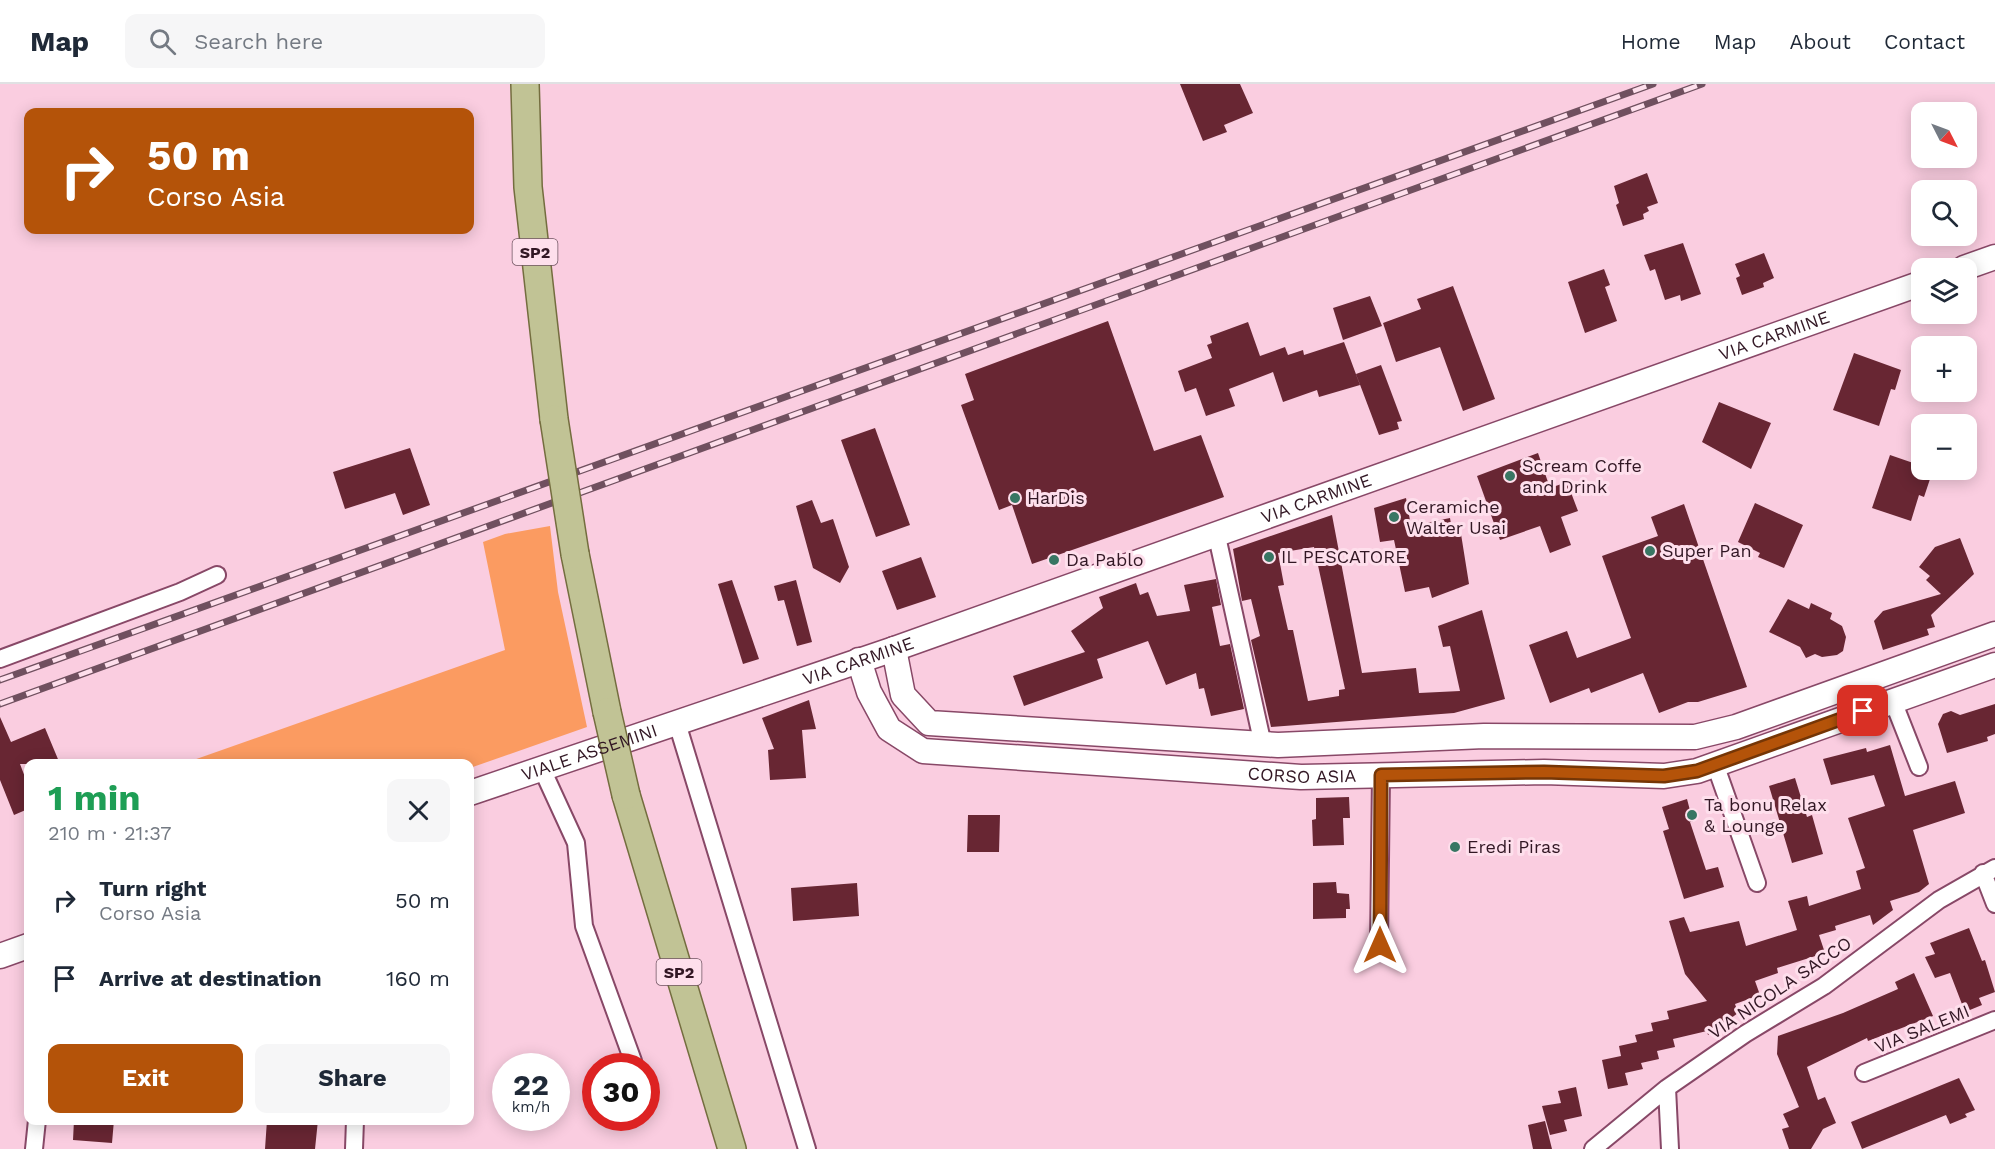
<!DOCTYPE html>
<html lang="en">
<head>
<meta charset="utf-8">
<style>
	:root { --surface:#fff; --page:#f6f6f7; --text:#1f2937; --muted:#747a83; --line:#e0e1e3; --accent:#b45309 }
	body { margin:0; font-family:"Work Sans",sans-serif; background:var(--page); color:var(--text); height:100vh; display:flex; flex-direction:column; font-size:22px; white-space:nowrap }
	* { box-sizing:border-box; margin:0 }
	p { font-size:20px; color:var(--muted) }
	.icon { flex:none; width:33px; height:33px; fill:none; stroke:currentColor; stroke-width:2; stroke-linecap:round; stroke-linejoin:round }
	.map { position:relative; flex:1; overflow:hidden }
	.sheet { position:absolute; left:24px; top:675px; width:450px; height:366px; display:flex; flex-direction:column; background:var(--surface); border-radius:12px; box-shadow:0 3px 15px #0003 }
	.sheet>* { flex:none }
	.hud { position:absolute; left:24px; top:24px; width:450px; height:126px; border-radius:12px; box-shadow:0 3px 15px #0003; background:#b45309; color:#fff; overflow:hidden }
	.needle { width:39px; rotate:132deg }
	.fabs { position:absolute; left:1911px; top:18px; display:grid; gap:12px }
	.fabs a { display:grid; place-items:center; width:66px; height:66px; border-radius:12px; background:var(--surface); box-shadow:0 3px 15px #0003; font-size:30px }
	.speed { position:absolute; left:492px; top:969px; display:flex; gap:12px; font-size:30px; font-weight:700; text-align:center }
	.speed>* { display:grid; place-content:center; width:78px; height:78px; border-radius:50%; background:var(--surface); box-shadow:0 3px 15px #0003; line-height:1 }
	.speed small { font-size:15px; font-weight:400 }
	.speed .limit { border:9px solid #d22; background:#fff; color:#111 }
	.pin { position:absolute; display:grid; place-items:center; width:51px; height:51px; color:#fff; margin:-26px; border-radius:12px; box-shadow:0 3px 9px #0006 }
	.me { position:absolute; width:66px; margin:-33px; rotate:0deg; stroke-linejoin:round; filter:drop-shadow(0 0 4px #0008) }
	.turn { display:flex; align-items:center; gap:21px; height:126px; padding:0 24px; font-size:27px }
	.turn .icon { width:78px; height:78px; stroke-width:2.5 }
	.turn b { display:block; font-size:42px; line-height:51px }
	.round { display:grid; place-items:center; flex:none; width:63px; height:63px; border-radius:12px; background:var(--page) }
	.summary { display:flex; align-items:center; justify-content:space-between; height:102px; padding:0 24px }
	h1 { font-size:36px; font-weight:700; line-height:45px; color:#1e9e55 }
	.button { display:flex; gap:12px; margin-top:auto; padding:12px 24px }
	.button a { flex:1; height:69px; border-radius:12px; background:var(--accent); color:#fff; font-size:24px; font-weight:700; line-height:69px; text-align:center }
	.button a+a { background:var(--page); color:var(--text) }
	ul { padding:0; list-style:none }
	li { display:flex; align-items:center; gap:18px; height:78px; padding:0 24px }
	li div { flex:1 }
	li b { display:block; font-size:22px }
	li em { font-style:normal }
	header { display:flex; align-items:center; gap:36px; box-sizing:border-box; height:84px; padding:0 30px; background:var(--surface); border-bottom:2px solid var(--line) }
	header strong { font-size:28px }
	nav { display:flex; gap:33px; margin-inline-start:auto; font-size:21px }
	.search { width:420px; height:54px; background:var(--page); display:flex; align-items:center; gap:15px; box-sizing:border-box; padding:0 21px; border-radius:12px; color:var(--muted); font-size:22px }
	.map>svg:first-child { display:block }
</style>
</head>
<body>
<header>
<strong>Map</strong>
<div class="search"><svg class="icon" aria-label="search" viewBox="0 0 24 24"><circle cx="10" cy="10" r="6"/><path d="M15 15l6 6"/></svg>Search here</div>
<nav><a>Home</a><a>Map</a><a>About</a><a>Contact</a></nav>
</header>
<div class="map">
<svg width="1995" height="1065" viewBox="0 0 1995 1065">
	<rect width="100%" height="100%" fill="#facde0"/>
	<path fill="#fb9b61" d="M 550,442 L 558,508 L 587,643 L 470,684 L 470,680 L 185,679 L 505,566 L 483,458 L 505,450 Z"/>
	<path fill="#682633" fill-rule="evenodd" d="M 1180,0 L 1240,0 L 1253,29 L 1224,41 L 1227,48 L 1203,57 Z
		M 1647,89 L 1658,119 L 1647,123 L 1649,127 L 1643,130 L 1644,135 L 1623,142 L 1616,121 L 1619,119 L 1614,102 Z
		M 1683,159 L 1701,210 L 1681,217 L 1680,211 L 1665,216 L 1655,185 L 1650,187 L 1644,171 Z
		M 1764,169 L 1774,194 L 1763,199 L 1764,203 L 1742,211 L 1736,194 L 1740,192 L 1735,180 Z
		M 1604,185 L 1610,201 L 1605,203 L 1617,237 L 1585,249 L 1568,198 Z
		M 1453,202 L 1495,315 L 1463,327 L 1440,263 L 1396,278 L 1383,239 L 1421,225 L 1417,215 Z
		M 1370,212 L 1382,242 L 1343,256 L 1333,224 Z
		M 1108,237 L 1154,367 L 1201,351 L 1224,413 L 1032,480 L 1012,421 L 999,426 L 961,321 L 974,316 L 965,290 Z
		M 1248,238 L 1260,272 L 1285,263 L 1288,271 L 1303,266 L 1304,271 L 1344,258 L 1360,301 L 1319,313 L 1317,306 L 1283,318 L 1273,288 L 1229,305 L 1235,322 L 1206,332 L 1196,304 L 1185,308 L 1178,287 L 1212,274 L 1207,261 L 1212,259 L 1210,252 Z
		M 1854,269 L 1901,286 L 1895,306 L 1891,305 L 1879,342 L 1833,326 Z
		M 1381,281 L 1402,337 L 1397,338 L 1399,345 L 1379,351 L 1356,290 Z
		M 1719,318 L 1771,339 L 1751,385 L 1702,358 Z
		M 875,344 L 910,441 L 876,453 L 841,356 Z
		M 410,364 L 430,421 L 403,431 L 395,409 L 345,425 L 333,388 Z
		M 1538,369 L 1550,404 L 1567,398 L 1578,427 L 1561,433 L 1571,461 L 1550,469 L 1540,442 L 1500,456 L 1477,392 Z
		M 1890,371 L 1922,382 L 1922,386 L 1933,386 L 1924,413 L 1919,411 L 1911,437 L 1872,424 Z
		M 1406,414 L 1411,442 L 1450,434 L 1453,452 L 1461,450 L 1469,500 L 1432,514 L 1429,503 L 1405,508 L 1394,456 L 1380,458 L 1374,424 Z
		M 812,416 L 821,439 L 833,435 L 849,483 L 840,499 L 813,484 L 796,422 Z
		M 1755,419 L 1803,441 L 1784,484 L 1758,473 L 1760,469 L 1738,458 Z
		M 1684,420 L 1747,603 L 1698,618 L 1688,618 L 1659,629 L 1643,589 L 1591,609 L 1589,604 L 1550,619 L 1529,561 L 1567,547 L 1577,574 L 1631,554 L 1602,472 L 1658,452 L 1651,433 Z
		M 1332,431 L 1362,589 L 1416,584 L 1419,609 L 1460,607 L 1450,562 L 1443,563 L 1438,542 L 1482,526 L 1505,615 L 1454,629 L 1271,643 L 1251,556 L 1260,552 L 1251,515 L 1242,517 L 1233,465 ZM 1314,463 L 1345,605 L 1339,606 L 1339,612 L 1308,617 L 1293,546 L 1288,546 L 1278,502 L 1284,501 L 1278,469 Z
		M 1960,454 L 1974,490 L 1931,531 L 1935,543 L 1927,545 L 1929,551 L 1883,566 L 1874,537 L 1883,527 L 1941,510 L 1926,496 L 1930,492 L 1919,483 L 1935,463 Z
		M 921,473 L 936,513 L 897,526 L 882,487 Z
		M 1216,495 L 1221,521 L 1212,523 L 1220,562 L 1230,560 L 1244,625 L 1211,632 L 1204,604 L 1199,605 L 1196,589 L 1166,601 L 1148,557 L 1097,575 L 1103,594 L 1024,622 L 1013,592 L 1085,568 L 1071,547 L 1103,524 L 1099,513 L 1136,499 L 1140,511 L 1148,508 L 1157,532 L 1190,527 L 1184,501 Z
		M 732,496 L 759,575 L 743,580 L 718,500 Z
		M 796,496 L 812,558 L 797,562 L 784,516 L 778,517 L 774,502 Z
		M 1788,515 L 1809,525 L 1811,519 L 1832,529 L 1830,535 L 1842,542 L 1846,553 L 1843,567 L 1837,571 L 1822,573 L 1815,570 L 1806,574 L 1800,563 L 1769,548 Z
		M 809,616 L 816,645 L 802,646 L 806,694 L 770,696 L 768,666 L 774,665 L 762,634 Z
		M 1995,620 L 1995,650 L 1987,653 L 1988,657 L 1947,669 L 1938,640 L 1943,630 L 1951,627 L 1960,631 Z
		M 0,633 L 11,658 L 45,644 L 60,680 L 20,680 L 28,701 L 28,725 L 14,731 L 0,696 Z
		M 1890,661 L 1905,712 L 1955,697 L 1965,729 L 1913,746 L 1929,800 L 1919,808 L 1890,817 L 1893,826 L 1873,841 L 1870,831 L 1835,842 L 1836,846 L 1819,851 L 1825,869 L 1777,884 L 1778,889 L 1755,897 L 1760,911 L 1735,920 L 1738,929 L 1708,951 L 1707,947 L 1673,955 L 1675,963 L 1657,967 L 1659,975 L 1641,979 L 1643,985 L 1625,989 L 1628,1001 L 1608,1005 L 1602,976 L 1621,972 L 1619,962 L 1637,958 L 1635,951 L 1653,947 L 1651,939 L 1669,935 L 1667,927 L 1707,917 L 1685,890 L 1669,837 L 1684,833 L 1690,848 L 1739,837 L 1746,862 L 1797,846 L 1788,817 L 1807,812 L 1809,822 L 1861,805 L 1856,787 L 1865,784 L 1848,734 L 1885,722 L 1874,691 L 1831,701 L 1823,675 L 1866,664 L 1867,668 Z
		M 1795,694 L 1807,733 L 1812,731 L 1823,770 L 1792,779 L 1769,702 Z
		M 1349,713 L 1350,734 L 1343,734 L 1344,761 L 1313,762 L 1312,736 L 1316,735 L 1316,714 Z
		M 1687,715 L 1693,738 L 1690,738 L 1706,786 L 1718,783 L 1724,803 L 1684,815 L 1663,747 L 1669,745 L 1662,723 Z
		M 968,731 L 1000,731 L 999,768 L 967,768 Z
		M 1336,798 L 1337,809 L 1349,810 L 1350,825 L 1346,825 L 1346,834 L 1313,835 L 1313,799 Z
		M 857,799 L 859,832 L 793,837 L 791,804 Z
		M 1969,844 L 1982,877 L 1985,876 L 1995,908 L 1979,914 L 1982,921 L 1965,928 L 1950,889 L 1935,894 L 1925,873 L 1935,870 L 1930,859 Z
		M 1914,889 L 1933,932 L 1868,957 L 1867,954 L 1807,983 L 1818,1016 L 1825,1013 L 1836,1039 L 1823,1045 L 1811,1065 L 1789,1065 L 1782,1045 L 1789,1043 L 1783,1030 L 1799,1023 L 1777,970 L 1778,952 L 1843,929 L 1898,905 L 1895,898 Z
		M 1959,994 L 1975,1026 L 1965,1030 L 1967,1033 L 1950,1040 L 1946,1031 L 1862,1065 L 1851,1038 Z
		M 1576,1003 L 1582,1032 L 1564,1036 L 1567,1047 L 1550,1051 L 1542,1022 L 1561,1019 L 1558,1007 Z
		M 74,1036 L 114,1036 L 112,1059 L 73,1056 Z
		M 267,1036 L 318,1036 L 315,1065 L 265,1065 Z
		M 1545,1037 L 1552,1065 L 1533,1065 L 1528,1041 Z"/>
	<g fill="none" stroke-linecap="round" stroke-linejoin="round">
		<defs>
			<path id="street" d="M 1216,448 L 1263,661
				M 0,575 L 180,508 L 217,491
				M 1893,617 L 1919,683
				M 677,639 L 807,1065
				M 1715,680 L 1757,799
				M 542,685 L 576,759 L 584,842 L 633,977
				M 1983,789 L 1995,820
				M 1379,861 L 1381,691
				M 1864,989 L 1995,936
				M 1667,1004 L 1670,1065
				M 34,1065 L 37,1036
				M 354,1065 L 355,1036
				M 1593,1065 L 1667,1004 L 1745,950 L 1824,902 L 1939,816 L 1995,784"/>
			<g id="secondary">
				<path d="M 1964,184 L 1995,173"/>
				<path d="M 894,565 L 903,611 L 929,639 L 1278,661 L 1484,652 L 1695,653 L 1736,643 L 1995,550"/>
				<path id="s1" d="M 859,576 L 869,608 L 889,645 L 923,667 L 1301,693 L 1544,688 L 1664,692 L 1697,687 L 1995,581"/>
				<path id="s2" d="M 470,709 L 894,565 L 1922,199"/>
				<path d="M 0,872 L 28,862"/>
			</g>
			<path id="primary" d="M 525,0 L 528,103 L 554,335
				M 575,470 L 607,628
				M 626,711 L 732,1065"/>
		</defs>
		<use href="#street" stroke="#884867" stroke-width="20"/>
		<use href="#secondary" stroke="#884867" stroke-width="27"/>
		<use href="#primary" stroke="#746d3f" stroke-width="30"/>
		<use href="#street" stroke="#fff" stroke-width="16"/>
		<use href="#secondary" stroke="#fff" stroke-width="24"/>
		<use href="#primary" stroke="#c1c395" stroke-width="27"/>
		<defs>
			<path id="rail" d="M 0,596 L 1653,0
				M 0,620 L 1702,0"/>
		</defs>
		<use href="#rail" stroke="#70505f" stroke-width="7"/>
		<use href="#rail" stroke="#fedfec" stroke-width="4.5" stroke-dasharray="14" stroke-linecap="butt"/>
		<defs>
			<path id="primary-bridge" d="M 554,335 L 575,470
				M 607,628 L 626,711"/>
		</defs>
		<use href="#primary-bridge" stroke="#746d3f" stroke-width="30" stroke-linecap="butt"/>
		<use href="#primary-bridge" stroke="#c1c395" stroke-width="27"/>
	</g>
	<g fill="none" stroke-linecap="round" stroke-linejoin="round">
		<defs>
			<path id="route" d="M 1380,861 L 1381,691 L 1544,688 L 1664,692 L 1697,687 L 1863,627"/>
		</defs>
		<use href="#route" stroke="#753606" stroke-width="15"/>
		<use href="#route" stroke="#b45309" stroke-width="10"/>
	</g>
	<g fill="#387663" stroke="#fedfec" stroke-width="2">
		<circle cx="1510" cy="392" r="6"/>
		<circle cx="1015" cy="414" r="6"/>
		<circle cx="1394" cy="433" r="6"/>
		<circle cx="1650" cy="467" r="6"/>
		<circle cx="1269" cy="473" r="6"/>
		<circle cx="1054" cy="476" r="6"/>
		<circle cx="1692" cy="731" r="6"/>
		<circle cx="1455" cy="763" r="6"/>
	</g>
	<g text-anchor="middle" stroke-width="6" stroke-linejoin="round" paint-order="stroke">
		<g fill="#fedfec" stroke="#6f5360" stroke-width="1.5">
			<rect x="512.5" y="155" width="45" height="26" rx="4.5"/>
			<rect x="656.5" y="875" width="45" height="26" rx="4.5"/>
		</g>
		<g font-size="16" font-weight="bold" fill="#321724">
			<text x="535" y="174">SP2</text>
			<text x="679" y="894">SP2</text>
		</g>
		<g font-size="18" fill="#321724" stroke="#fedfec">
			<text dy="6" stroke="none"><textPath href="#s2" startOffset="1382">VIA CARMINE</textPath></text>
			<text dy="6" stroke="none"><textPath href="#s2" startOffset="896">VIA CARMINE</textPath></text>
			<text dy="6" stroke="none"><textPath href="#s2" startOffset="410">VIA CARMINE</textPath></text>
			<text dy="6" stroke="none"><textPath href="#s2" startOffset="126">VIALE ASSEMINI</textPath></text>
			<text dy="6" stroke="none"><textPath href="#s1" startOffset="496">CORSO ASIA</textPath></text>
			<text transform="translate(1780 904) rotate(-34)" y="6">VIA NICOLA SACCO</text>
			<text transform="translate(1922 945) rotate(-22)" y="6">VIA SALEMI</text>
		</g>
		<g font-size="18" fill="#321724" stroke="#fedfec" text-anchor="start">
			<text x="1522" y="388">Scream Coffe<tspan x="1522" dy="21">and Drink</tspan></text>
			<text x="1027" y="420">HarDis</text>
			<text x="1406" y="429">Ceramiche<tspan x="1406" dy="21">Walter Usai</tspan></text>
			<text x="1662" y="473">Super Pan</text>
			<text x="1281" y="479">IL PESCATORE</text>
			<text x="1066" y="482">Da Pablo</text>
			<text x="1704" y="727">Ta bonu Relax<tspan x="1704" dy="21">&amp; Lounge</tspan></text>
			<text x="1467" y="769">Eredi Piras</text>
		</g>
	</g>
</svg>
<div class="fabs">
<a><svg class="needle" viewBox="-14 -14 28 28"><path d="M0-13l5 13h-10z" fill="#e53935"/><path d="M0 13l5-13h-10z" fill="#747a83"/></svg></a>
<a><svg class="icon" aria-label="search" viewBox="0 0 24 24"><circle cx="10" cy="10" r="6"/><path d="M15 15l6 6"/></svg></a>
<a><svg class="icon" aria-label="layers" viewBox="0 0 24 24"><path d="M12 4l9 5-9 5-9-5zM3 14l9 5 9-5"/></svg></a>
<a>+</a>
<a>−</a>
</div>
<div class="speed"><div>22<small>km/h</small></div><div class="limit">30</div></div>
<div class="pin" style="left:1863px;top:627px;background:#d93025"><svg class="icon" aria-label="arrive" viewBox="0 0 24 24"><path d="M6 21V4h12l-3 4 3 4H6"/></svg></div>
<svg class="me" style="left:1380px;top:861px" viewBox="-20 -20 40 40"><path d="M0-17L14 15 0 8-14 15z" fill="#b45309" stroke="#fff" stroke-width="4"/></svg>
<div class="hud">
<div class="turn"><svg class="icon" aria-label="right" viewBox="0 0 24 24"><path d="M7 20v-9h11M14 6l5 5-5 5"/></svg><div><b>50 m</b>Corso Asia</div></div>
</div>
<section class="sheet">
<div class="summary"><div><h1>1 min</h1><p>210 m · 21:37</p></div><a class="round"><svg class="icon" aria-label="close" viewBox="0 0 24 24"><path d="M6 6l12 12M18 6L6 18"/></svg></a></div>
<ul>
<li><svg class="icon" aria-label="right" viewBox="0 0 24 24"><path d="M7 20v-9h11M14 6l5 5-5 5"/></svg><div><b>Turn right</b><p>Corso Asia</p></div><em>50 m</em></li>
<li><svg class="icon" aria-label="arrive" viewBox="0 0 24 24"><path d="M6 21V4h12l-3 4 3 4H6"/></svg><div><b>Arrive at destination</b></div><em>160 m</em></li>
</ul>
<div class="button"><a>Exit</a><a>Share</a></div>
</section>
</div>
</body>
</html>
